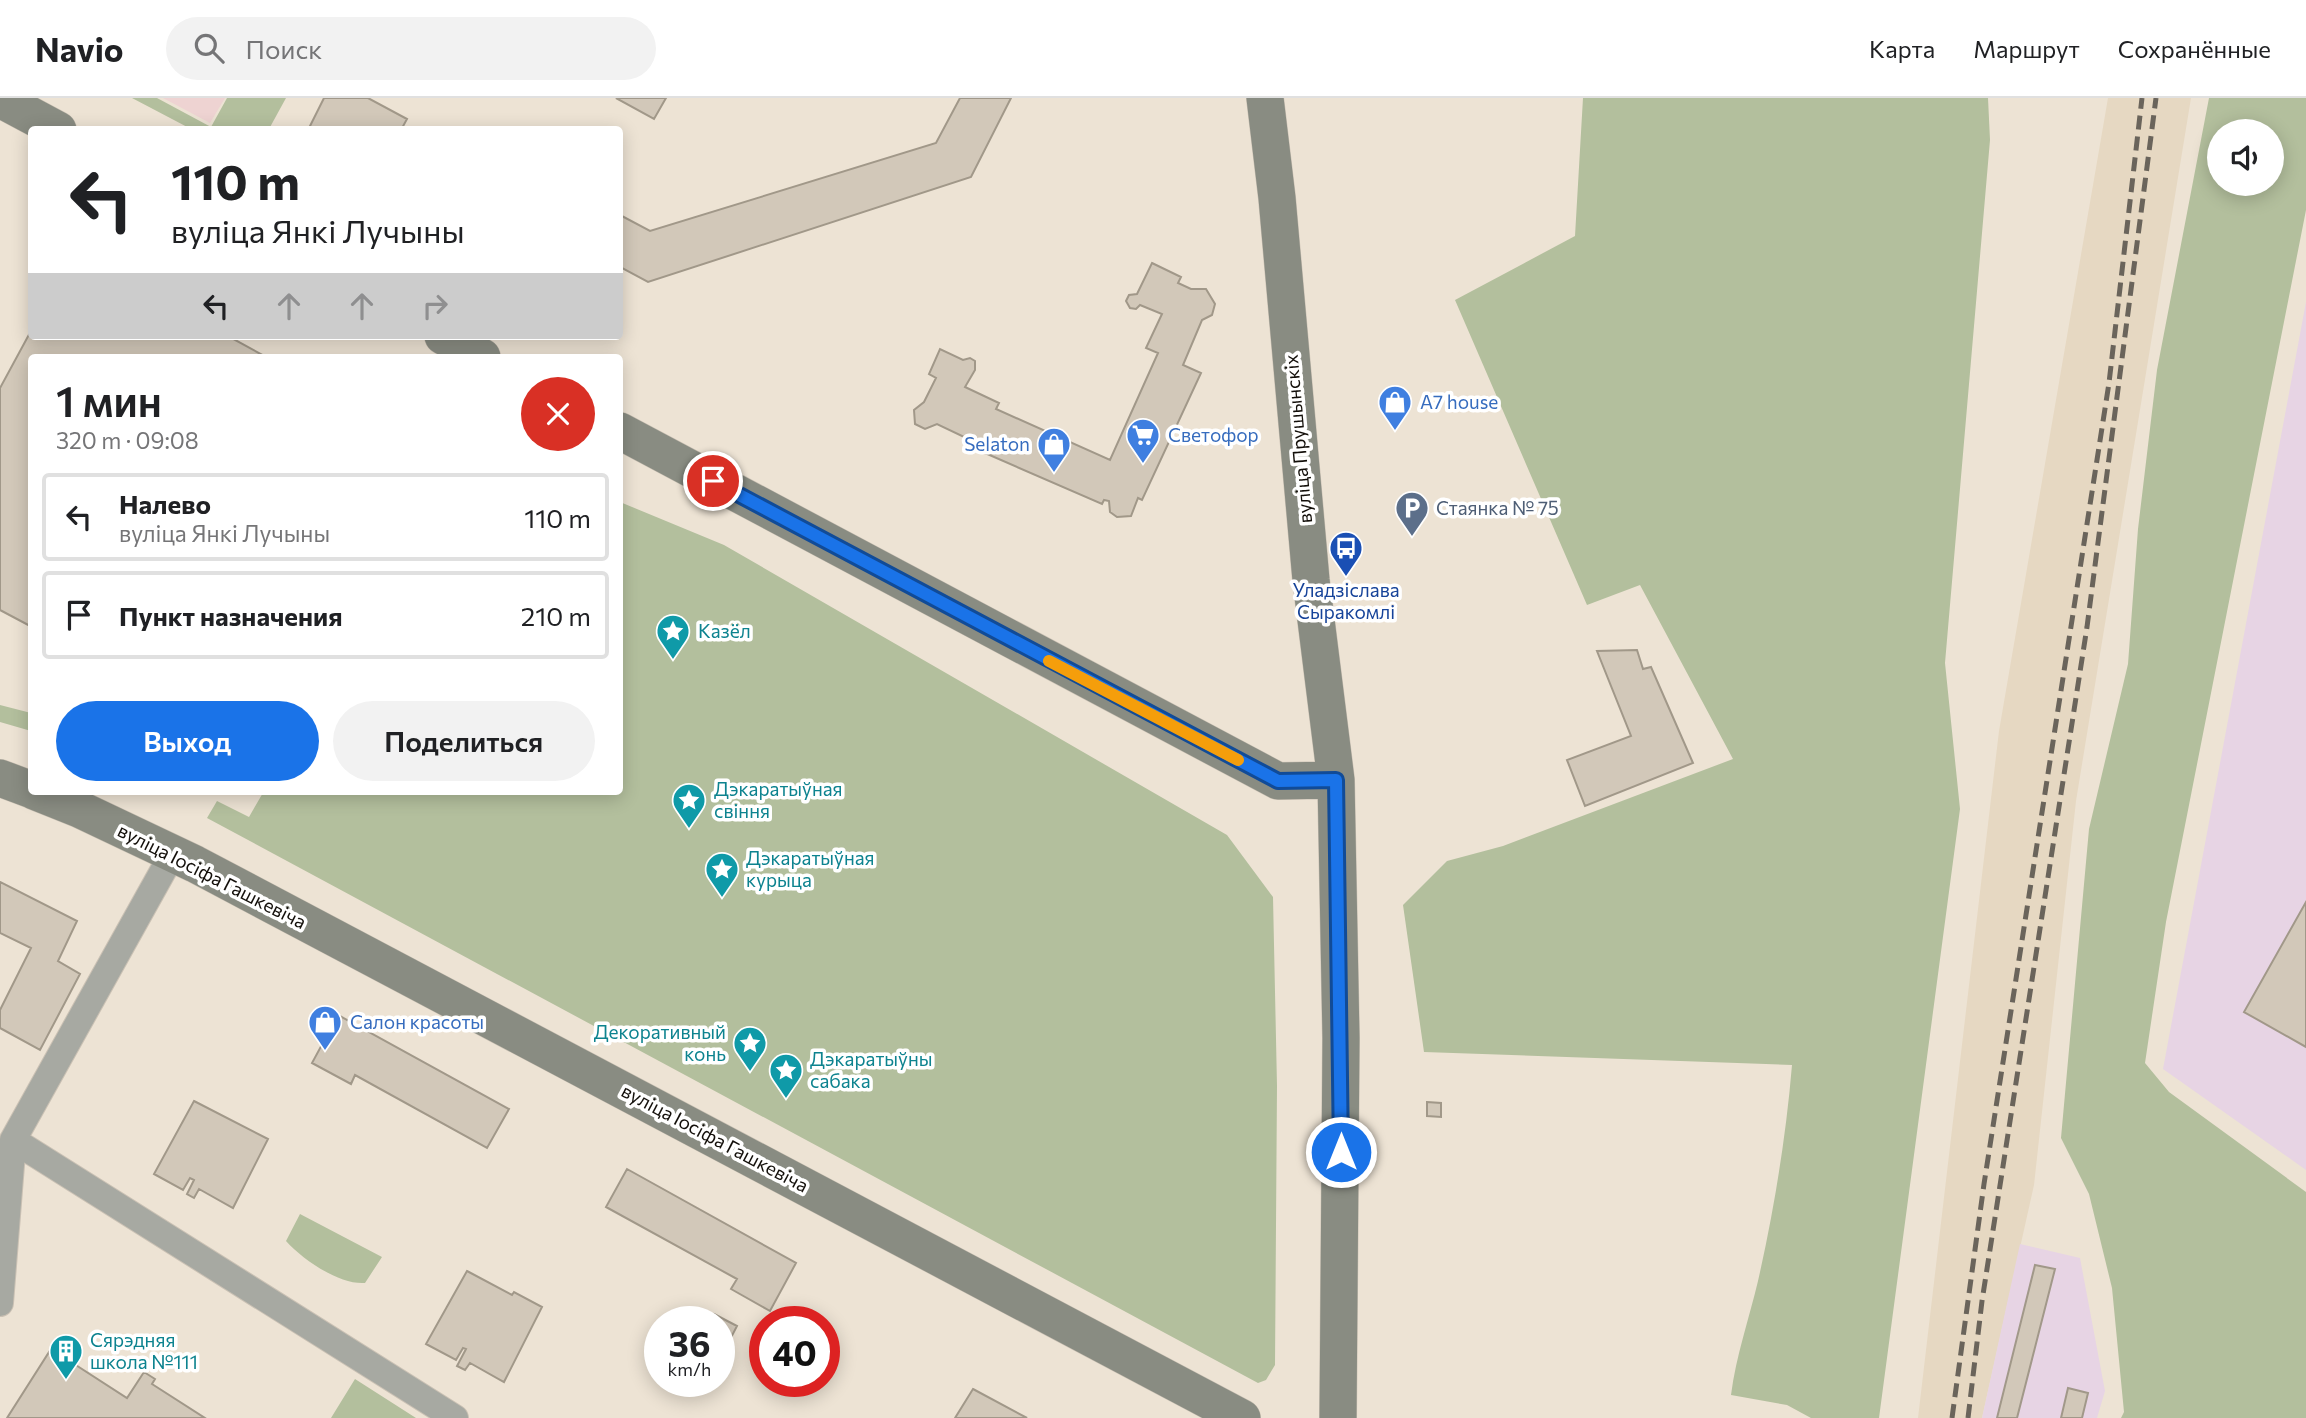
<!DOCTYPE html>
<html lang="ru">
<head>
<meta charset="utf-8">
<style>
	:root { --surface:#fff; --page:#f2f2f2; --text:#202124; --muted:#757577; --line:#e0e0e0; --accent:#1a73e8 }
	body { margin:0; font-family:Commissioner,sans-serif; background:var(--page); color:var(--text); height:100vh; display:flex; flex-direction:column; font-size:26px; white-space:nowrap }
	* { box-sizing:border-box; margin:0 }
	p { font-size:23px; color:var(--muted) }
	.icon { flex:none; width:38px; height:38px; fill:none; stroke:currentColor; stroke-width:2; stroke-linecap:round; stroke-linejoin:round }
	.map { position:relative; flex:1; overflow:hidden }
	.sheet { position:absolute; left:28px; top:256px; width:595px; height:441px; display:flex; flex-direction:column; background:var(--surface); border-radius:7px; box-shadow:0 4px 18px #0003 }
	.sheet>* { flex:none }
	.banner { position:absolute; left:28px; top:28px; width:595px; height:214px; border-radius:7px; box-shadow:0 4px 18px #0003; background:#fff; color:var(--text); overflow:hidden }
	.tools { position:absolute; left:2207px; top:21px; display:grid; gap:14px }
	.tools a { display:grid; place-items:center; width:77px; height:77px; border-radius:50%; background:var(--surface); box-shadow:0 4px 18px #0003; font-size:35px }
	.speed { position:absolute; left:644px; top:1208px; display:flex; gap:14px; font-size:35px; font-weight:700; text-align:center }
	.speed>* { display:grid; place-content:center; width:91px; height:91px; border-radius:50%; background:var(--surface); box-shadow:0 4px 18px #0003; line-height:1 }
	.speed small { font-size:18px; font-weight:400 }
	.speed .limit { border:10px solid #d22; background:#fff; color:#111 }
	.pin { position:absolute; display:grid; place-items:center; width:60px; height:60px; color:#fff; margin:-30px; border:4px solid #fff; border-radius:50%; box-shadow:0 2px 7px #0007 }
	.me { position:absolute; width:77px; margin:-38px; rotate:0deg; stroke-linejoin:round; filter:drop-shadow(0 0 5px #0008) }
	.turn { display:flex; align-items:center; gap:24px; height:147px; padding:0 28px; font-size:32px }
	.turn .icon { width:91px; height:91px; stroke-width:2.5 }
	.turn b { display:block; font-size:49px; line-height:60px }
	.lanes { display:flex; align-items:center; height:66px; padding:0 28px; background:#0003; justify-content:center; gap:35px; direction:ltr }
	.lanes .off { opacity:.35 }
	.round { display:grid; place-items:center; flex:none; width:74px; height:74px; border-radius:37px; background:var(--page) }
	.headline { display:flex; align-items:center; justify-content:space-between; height:119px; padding:0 28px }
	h1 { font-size:42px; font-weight:600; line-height:52px }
	.button { display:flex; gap:14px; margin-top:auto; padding:14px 28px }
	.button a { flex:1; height:80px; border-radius:42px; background:var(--accent); color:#fff; font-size:28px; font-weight:600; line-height:80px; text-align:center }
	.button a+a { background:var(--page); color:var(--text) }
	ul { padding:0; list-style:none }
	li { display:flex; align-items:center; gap:21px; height:88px; margin:0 14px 10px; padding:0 14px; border:4px solid var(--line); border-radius:7px }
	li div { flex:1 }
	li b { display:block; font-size:26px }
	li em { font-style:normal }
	header { display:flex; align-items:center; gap:42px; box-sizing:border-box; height:98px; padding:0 35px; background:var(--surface); border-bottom:2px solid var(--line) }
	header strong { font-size:33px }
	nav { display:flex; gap:38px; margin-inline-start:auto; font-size:24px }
	.search { width:490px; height:63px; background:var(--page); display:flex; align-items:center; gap:18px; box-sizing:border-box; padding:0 24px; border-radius:38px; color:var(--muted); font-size:26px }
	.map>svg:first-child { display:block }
</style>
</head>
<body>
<header>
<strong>Navio</strong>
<div class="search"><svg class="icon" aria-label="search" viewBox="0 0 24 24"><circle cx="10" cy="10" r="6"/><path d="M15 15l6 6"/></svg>Поиск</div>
<nav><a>Карта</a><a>Маршрут</a><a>Сохранённые</a></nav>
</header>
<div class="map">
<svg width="2306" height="1320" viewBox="0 0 2306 1320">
	<rect width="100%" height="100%" fill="#ede3d4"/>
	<path fill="#e6d8c2" d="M 2108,0 L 2191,0 L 2076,703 L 2034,1087 L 1982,1320 L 1918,1320 L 1999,633 Z"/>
	<path fill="#e7d4e4" d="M 2306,204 L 2306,1072 L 2163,971 Z
		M 2020,1146 L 2080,1160 L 2105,1293 L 2097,1320 L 1982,1320 Z"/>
	<path fill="#eed3d2" d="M 163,0 L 225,0 L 210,25 Z"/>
	<path fill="#b3bf9d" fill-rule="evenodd" d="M 132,0 L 157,0 L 211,29 L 227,0 L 286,0 L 269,31 L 191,31 Z
		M 1583,0 L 1988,0 L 1990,42 L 1945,565 L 1960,711 L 1879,1320 L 1811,1320 L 1787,1307 L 1731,1297 C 1736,1258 1749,1221 1758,1183 C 1774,1112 1786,1039 1792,967 L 1424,954 L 1403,807 L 1447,763 L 1503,748 L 1733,661 L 1640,487 L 1587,507 L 1455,202 L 1575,138 Z
		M 2209,0 L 2306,0 L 2306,112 L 2166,824 L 2145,965 L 2169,994 L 2306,1094 L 2306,1320 L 2121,1320 L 2124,1314 L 2112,1190 L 2089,1096 L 2061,1040 L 2089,731 L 2128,566 L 2138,431 L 2157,272 ZM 2272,33 L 2272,86 L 2219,86 L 2219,33 Z
		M 620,404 L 724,447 L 1227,737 L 1273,799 L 1277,988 L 1275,1267 L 1266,1282 L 1258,1285 L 207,720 L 217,703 L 249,719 L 264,693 L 620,693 Z
		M 0,607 L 31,615 L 31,633 L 0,624 Z
		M 300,1116 L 382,1159 L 365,1185 C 340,1187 303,1162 286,1143 Z
		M 355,1281 L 416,1320 L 331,1320 Z"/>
	<path fill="#d2c8b9" stroke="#a19889" stroke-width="2" d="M 324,0 L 368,0 L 407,21 L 401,32 L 308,32 Z
		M 616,0 L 666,0 L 654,21 Z
		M 960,0 L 1011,0 L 971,79 L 648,184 L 620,169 L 620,117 L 650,133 L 936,45 Z
		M 1152,165 L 1181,179 L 1178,185 L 1191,191 L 1206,191 L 1215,206 L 1212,217 L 1202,222 L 1183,267 L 1201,275 L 1142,402 L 1138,400 L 1131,418 L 1117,419 L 1110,414 L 1109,403 L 1104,402 L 1102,406 L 978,352 L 981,347 L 937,326 L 925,331 L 915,326 L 914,312 L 924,304 L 936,280 L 929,276 L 940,251 L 963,262 L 970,260 L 975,263 L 975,272 L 965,289 L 999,305 L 996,311 L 1110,362 L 1158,255 L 1146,250 L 1162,216 L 1140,207 L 1136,211 L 1130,210 L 1126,203 L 1129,197 L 1137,196 Z
		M 32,231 L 32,238 L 228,238 L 266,259 L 32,259 L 32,529 L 0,512 L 0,290 Z
		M 1637,552 L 1643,571 L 1651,569 L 1693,665 L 1585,708 L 1567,662 L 1631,638 L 1597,553 Z
		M 0,784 L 77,823 L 58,863 L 80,876 L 40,952 L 0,930 L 0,912 L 31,850 L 0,835 Z
		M 2306,804 L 2306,949 L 2244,914 Z
		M 338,917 L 509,1011 L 487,1050 L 355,977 L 351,986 L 312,965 Z
		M 194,1003 L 268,1041 L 233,1110 L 199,1091 L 194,1100 L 187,1096 L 194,1082 L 190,1080 L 183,1092 L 154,1076 Z
		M 1427,1004 L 1441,1005 L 1441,1019 L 1427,1018 Z
		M 627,1071 L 796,1165 L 770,1213 L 731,1191 L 737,1181 L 606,1109 Z
		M 2035,1167 L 2055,1171 L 2017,1320 L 1997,1320 Z
		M 467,1173 L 512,1197 L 514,1194 L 542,1209 L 504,1284 L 470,1265 L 465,1272 L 457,1268 L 466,1251 L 463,1250 L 456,1262 L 426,1246 Z
		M 714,1216 L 737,1228 L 722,1257 L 719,1223 L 710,1223 Z
		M 51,1251 L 127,1300 L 144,1274 L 155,1281 L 152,1286 L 205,1320 L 7,1320 Z
		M 2068,1290 L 2088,1295 L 2082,1320 L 2061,1320 Z
		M 973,1291 L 1027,1320 L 955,1320 Z"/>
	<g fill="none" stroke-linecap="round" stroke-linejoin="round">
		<defs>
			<path id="street" d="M 13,1042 L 455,1320
				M 0,1205 L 13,1042 L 173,755"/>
			<path id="secondary" d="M 1265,0 L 1277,100 L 1311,482 L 1336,682 L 1341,940 L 1338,1320
				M 0,1 L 58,32
				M 443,238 L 482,259
				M 620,333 L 1278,683 L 1336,682
				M 0,680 L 32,692
				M 34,693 L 79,711 L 195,766 L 1242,1320"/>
		</defs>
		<use href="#street" stroke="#cac1b4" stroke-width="28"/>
		<use href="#secondary" stroke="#cac1b4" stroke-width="38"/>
		<use href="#street" stroke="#a7a9a2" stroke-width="26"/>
		<use href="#secondary" stroke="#898c82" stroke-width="37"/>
		<path stroke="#6a645b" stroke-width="5" stroke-dasharray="14 7" stroke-linecap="butt" d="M 1952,1320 L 1984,1086 L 2109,285 L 2142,0
			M 1968,1320 L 1982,1203 L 2087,529 L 2156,0"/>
	</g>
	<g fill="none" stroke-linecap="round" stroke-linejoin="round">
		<defs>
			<path id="route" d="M 713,383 L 1278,683 L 1336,682 L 1341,1054"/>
		</defs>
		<use href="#route" stroke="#114b97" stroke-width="18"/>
		<use href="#route" stroke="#1a73e8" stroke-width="12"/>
		<path stroke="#f59e0b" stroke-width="12" d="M 1049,563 L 1238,662"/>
	</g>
	<defs>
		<symbol id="shop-pin" viewBox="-11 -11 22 30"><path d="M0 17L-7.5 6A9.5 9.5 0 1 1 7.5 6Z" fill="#3f7fe0" stroke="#fff"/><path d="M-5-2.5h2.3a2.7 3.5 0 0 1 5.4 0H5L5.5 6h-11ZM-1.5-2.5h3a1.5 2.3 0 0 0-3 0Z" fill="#fff"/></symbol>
		<symbol id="supermarket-pin" viewBox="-11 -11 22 30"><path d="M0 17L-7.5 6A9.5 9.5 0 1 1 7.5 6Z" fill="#3f7fe0" stroke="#fff"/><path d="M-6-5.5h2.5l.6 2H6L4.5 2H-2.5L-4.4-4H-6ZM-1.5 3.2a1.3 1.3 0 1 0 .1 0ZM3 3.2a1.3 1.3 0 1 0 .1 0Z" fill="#fff"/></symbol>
		<symbol id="parking-pin" viewBox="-11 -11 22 30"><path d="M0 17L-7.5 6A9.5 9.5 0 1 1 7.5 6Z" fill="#5c6f8a" stroke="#fff"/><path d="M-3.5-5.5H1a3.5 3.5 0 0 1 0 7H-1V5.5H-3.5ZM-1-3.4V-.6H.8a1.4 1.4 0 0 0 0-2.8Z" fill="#fff"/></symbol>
		<symbol id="bus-pin" viewBox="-11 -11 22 30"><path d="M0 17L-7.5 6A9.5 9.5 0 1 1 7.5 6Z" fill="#1a4fb4" stroke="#fff"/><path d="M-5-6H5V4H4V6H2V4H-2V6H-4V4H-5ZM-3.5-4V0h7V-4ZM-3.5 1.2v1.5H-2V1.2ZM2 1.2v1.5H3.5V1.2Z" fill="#fff"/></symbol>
		<symbol id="sight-pin" viewBox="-11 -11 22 30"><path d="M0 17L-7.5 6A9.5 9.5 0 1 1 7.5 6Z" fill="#0f9aa8" stroke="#fff"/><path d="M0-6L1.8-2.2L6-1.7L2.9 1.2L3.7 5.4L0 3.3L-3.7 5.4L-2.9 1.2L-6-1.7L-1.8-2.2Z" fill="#fff"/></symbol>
		<symbol id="building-pin" viewBox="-11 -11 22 30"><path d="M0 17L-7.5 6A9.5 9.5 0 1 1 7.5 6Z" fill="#0f9aa8" stroke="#fff"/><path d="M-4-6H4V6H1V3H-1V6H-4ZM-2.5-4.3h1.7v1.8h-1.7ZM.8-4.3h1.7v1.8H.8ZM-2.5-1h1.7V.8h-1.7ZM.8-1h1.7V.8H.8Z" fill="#fff"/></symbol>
	</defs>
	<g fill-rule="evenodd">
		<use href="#shop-pin" x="1376" y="285" width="38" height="52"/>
		<use href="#supermarket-pin" x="1124" y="318" width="38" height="52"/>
		<use href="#shop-pin" x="1035" y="327" width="38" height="52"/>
		<use href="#parking-pin" x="1393" y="391" width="38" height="52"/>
		<use href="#bus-pin" x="1327" y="431" width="38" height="52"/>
		<use href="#sight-pin" x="654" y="514" width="38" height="52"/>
		<use href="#sight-pin" x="670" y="683" width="38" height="52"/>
		<use href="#sight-pin" x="703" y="752" width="38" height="52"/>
		<use href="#shop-pin" x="306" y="905" width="38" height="52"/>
		<use href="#sight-pin" x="731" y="926" width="38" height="52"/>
		<use href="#sight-pin" x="767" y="953" width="38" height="52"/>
		<use href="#building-pin" x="47" y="1234" width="38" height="52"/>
	</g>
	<g text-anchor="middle" stroke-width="7" stroke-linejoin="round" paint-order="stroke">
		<g font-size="19" fill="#366cbe" stroke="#fff" text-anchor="start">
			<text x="1420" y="311">A7 house</text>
			<text x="1168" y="344">Светофор</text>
			<text x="1030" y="353" text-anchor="end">Selaton</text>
			<text x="350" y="931">Салон красоты</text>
		</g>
		<g font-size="19" fill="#130f0a" stroke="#fff">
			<text transform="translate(1298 341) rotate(-95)" y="7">вуліца Прушынскіх</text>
			<text transform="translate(212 778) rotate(27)" y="7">вуліца Іосіфа Гашкевіча</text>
			<text transform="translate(715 1040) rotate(28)" y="7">вуліца Іосіфа Гашкевіча</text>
		</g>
		<g font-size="19" fill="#4e5e75" stroke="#fff" text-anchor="start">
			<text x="1436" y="417">Стаянка № 75</text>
		</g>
		<g font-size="19" fill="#164399" stroke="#fff">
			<text x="1346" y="499">Уладзіслава<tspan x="1346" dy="22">Сыракомлі</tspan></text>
		</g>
		<g font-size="19" fill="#0d838f" stroke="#fff" text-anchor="start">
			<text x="698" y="540">Казёл</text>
			<text x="714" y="698">Дэкаратыўная<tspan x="714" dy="22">свіння</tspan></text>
			<text x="746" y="767">Дэкаратыўная<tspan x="746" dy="22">курыца</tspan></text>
			<text x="726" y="941" text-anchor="end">Декоративный<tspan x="726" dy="22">конь</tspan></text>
			<text x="810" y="968">Дэкаратыўны<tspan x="810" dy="22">сабака</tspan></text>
			<text x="90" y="1249">Сярэдняя<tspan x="90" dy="22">школа №111</tspan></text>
		</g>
	</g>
</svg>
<div class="tools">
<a><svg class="icon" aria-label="sound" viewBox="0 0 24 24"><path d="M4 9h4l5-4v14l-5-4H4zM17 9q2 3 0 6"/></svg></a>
</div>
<div class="speed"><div>36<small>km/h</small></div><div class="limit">40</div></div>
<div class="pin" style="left:713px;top:383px;background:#d93025"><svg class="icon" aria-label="arrive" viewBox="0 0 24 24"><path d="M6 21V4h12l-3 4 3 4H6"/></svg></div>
<svg class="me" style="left:1341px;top:1054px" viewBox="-20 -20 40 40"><circle r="17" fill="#1a73e8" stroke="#fff" stroke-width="3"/><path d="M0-11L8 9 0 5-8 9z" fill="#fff"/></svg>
<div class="banner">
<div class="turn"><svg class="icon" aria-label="left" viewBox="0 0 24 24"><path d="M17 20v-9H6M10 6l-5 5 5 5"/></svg><div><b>110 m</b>вуліца Янкі Лучыны</div></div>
<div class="lanes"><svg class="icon" aria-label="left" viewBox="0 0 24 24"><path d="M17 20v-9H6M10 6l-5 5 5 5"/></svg><svg class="icon off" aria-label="ahead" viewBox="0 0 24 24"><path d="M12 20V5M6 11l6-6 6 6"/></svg><svg class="icon off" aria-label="ahead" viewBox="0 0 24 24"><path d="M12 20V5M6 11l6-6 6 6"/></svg><svg class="icon off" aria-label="right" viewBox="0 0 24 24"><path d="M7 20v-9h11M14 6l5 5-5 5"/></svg></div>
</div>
<section class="sheet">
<div class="headline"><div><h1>1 мин</h1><p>320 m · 09:08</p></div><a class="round" style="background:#d93025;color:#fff"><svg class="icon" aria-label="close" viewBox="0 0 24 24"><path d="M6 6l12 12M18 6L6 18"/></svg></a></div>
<ul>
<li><svg class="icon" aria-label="left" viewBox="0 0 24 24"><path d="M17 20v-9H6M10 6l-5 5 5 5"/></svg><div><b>Налево</b><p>вуліца Янкі Лучыны</p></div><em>110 m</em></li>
<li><svg class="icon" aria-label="arrive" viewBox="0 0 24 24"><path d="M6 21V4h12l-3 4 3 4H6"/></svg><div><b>Пункт назначения</b></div><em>210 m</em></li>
</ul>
<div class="button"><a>Выход</a><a>Поделиться</a></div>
</section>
</div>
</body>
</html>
